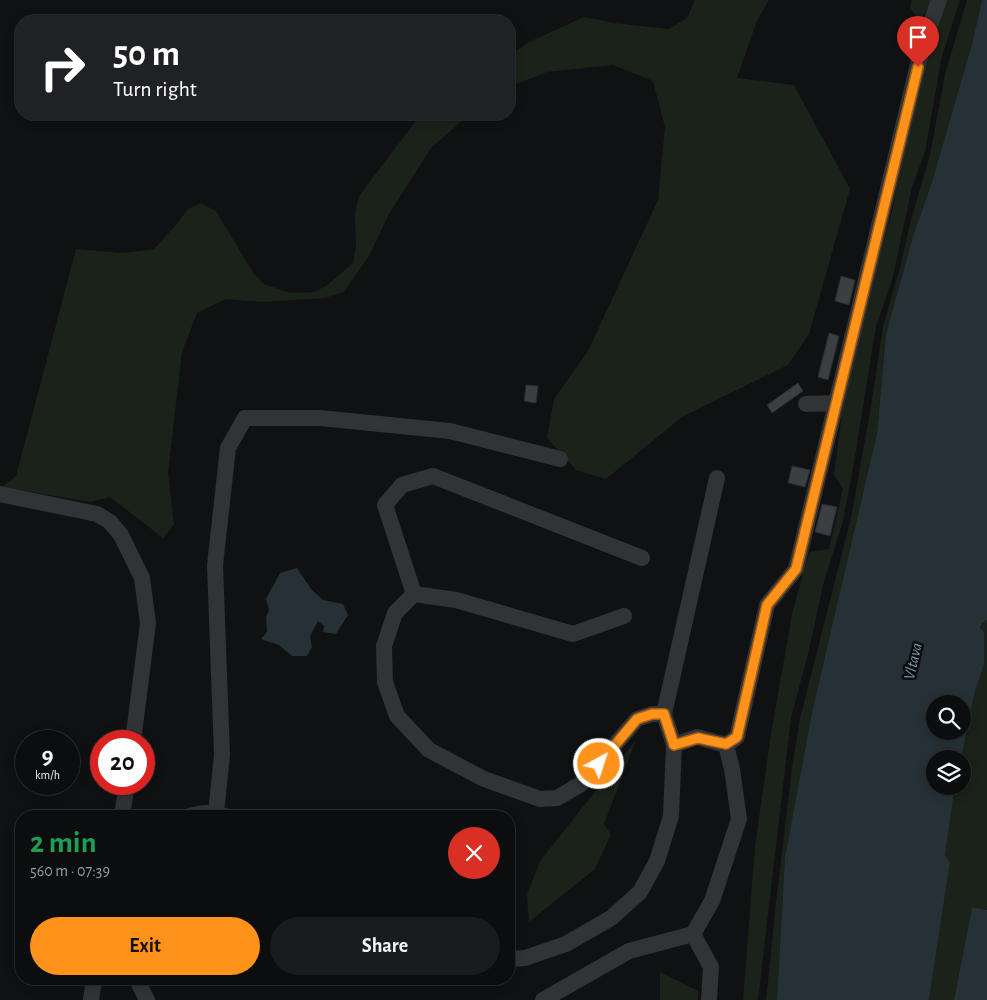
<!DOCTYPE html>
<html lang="en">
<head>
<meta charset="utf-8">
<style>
	:root { --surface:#0c0d0e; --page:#1a1b1c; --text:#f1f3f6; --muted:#9a9c9e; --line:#2c2d2e; --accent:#ff921b }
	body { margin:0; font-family:"Alegreya Sans",sans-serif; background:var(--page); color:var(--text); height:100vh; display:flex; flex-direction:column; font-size:19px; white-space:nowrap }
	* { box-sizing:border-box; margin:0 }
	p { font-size:16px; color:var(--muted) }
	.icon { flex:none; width:28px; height:28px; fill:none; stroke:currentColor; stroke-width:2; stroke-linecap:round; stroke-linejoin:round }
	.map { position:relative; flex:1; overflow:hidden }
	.details { position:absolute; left:15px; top:810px; width:500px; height:175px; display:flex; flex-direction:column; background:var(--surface); border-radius:20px; box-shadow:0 2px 12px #0003,0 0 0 1px var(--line) }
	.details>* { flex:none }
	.hud { position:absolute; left:15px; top:15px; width:500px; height:105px; border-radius:20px; box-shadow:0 2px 12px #0003,0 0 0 1px var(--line); background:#202124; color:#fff; overflow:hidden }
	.controls { position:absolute; left:926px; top:695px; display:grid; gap:10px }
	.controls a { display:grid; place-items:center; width:45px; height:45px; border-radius:50%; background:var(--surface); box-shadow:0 2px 12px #0003,0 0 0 1px var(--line); font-size:25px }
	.speed { position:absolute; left:15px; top:730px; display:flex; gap:10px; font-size:25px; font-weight:700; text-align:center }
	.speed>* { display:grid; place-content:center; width:65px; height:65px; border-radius:50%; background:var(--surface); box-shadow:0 2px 12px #0003,0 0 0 1px var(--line); line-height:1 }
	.speed small { font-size:12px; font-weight:400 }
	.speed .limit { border:8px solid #d22; background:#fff; color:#111 }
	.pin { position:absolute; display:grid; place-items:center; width:42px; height:42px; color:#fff; margin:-51px -21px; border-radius:50% 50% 50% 0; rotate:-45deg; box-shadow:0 0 5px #0007 }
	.pin .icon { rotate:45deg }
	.me { position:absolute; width:55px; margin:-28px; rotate:40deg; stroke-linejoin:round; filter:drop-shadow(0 0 4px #0008) }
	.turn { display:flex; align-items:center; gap:18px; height:105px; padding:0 15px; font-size:22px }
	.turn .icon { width:65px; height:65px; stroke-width:2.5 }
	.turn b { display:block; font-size:35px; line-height:42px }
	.round { display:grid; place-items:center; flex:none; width:52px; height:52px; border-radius:26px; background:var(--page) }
	.head { display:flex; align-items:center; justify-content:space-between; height:85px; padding:0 15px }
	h1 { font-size:30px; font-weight:700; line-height:38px; color:#1e9e55 }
	.primary-button { display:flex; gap:10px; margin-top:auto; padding:10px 15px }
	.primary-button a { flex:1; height:58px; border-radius:30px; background:var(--accent); color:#111; font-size:20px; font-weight:700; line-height:58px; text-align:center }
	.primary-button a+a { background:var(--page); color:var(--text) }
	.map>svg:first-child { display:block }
</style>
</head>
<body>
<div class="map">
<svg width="987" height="1000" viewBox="0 0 987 1000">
	<rect width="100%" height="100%" fill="#101112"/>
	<path fill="#1a221a" d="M 695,0 L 769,0 L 757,21 L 737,78 L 794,85 L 850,189 L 809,334 L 788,365 L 682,417 L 606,479 L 576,470 L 547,438 L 554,399 L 588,351 L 658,200 L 665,127 L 653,81 L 613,65 L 547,72 L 509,87 L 509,56 L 529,42 L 584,17 L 614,23 L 669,29 L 687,18 Z
		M 912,0 L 932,0 L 920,21 L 910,8 Z
		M 946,0 L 960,0 L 942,56 L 925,152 L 912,187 L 892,281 L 876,326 L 853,469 L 843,521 L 823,585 L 809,650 L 791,718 L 758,1000 L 743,1000 L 755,846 L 771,734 L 792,614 L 809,552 L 829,549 L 843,489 L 834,474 L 844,397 L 866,305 L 892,211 L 908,128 L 930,49 Z
		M 967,0 L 982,0 L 972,44 L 931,185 L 913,236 L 886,334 L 877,433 L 812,712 L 785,857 L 777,1000 L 766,1000 L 776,902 L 792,768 L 800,718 L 851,518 L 871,406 L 883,326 L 899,271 L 912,216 L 930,155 L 945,74 Z
		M 421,114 L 470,114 L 431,148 L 389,214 L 369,256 L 344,292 L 325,298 L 263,302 L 226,299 L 197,313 L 182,352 L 168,473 L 174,525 L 163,538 L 110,497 L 91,502 L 2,487 L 16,476 L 76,249 L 123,253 L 154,249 L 175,226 L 188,209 L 201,203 L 216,211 L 254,274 L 264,284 L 290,293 L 314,292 L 326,286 L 353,263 L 356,244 L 355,214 L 359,196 Z
		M 987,620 L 987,910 L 972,907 L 954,1000 L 929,1000 L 950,862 L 945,855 L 954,792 L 955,786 L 962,786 L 962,759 L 961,759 L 975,691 L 984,665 L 980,628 L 982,623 Z
		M 636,740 L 604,824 L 611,834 L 595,869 L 529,922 L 527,895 L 540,861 Z
		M 660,972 L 698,991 L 698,1000 L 660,1000 Z"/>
	<path fill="#263136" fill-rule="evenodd" d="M 982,0 L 987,0 L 987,620 L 982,623 L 980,628 L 984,632 L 984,665 L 975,691 L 961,759 L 935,759 L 935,786 L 955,786 L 945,855 L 950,862 L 929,1000 L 777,1000 L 785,857 L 812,712 L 877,433 L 886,334 L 913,236 L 931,185 L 972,44 ZM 935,704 L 962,704 L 962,731 L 935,731 Z
		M 297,568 L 311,589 L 323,600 L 343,604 L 348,615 L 336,634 L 323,632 L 324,626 L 318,621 L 310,636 L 312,647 L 307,656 L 292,656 L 279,645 L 261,639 L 267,632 L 266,617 L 269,610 L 266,599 L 280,573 Z
		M 972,907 L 987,910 L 987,1000 L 954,1000 Z"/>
	<path fill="#3c3f42" stroke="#2a2b2e" d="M 841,276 L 855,280 L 849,305 L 835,301 Z
		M 829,333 L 839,336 L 828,380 L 818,377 Z
		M 798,383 L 803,391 L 772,413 L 767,405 Z
		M 526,385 L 538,386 L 536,403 L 524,401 Z
		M 792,466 L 810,470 L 805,487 L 788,483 Z
		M 822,504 L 837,507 L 830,536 L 815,532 Z"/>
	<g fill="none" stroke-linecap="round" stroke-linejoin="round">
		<path stroke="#313337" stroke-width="16" d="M 806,404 L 835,403
			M 0,494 L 97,514 L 110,522 L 121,535 L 142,578 L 148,623 L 133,741
			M 414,594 L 385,505 L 402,485 L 433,476 L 642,558
			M 624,616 L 573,634 L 456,600 L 414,594 L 395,613 L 384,646 L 385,682 L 397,716 L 429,750 L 484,779 L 540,799 L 557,798 L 581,784 L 637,719 L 652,714 L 664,714
			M 726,745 L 737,737 L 767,605 L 796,569 L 922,48 L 939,0
			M 216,813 L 222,755 L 215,565 L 228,448 L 245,418 L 320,418 L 450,431 L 560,459
			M 122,816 L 127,784
			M 190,816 C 203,812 212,812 225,816
			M 693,934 L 711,967 L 709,1000
			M 509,959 L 525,958 L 566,944 L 611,918 L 640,892 L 657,861 L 671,816 L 674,745 L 664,714 L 717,478
			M 141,979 L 140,986 L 147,1000
			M 91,1000 L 94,979
			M 543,1000 L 629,951 L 693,934 L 712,901 L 739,819 L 732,769 L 726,745 L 697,737 L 674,745"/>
	</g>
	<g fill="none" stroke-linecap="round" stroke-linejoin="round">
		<defs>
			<path id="route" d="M 599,764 L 637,719 L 652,714 L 664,714 L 674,745 L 698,738 L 726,744 L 737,737 L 767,605 L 796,569 L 918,67"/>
		</defs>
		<use href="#route" stroke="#a65f12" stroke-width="12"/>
		<use href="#route" stroke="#ff921b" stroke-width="9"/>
	</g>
	<g text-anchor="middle" stroke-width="5" stroke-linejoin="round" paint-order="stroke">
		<g font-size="16" font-style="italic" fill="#739eb3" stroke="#0b0c0d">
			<text transform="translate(912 661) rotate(-77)" y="6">Vltava</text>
		</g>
	</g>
</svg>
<div class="controls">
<a><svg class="icon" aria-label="search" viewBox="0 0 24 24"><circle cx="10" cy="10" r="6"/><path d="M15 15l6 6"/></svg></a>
<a><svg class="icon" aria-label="layers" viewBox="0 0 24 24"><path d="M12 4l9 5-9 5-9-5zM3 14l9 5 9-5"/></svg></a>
</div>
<div class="speed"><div>9<small>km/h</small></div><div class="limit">20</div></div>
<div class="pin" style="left:918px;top:67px;background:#d93025"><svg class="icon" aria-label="arrive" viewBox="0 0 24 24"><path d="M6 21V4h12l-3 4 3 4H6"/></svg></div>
<svg class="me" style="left:599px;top:764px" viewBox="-20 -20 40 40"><circle r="17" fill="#ff921b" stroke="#fff" stroke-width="3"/><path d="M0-11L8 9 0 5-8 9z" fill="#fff"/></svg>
<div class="hud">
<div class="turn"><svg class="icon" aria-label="right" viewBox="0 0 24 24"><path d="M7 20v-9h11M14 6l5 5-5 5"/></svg><div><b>50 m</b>Turn right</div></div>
</div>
<section class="details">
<div class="head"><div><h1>2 min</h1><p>560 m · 07:39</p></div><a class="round" style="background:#d93025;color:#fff"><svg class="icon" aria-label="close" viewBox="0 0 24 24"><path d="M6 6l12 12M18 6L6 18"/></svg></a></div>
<div class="primary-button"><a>Exit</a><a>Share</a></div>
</section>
</div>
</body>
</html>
